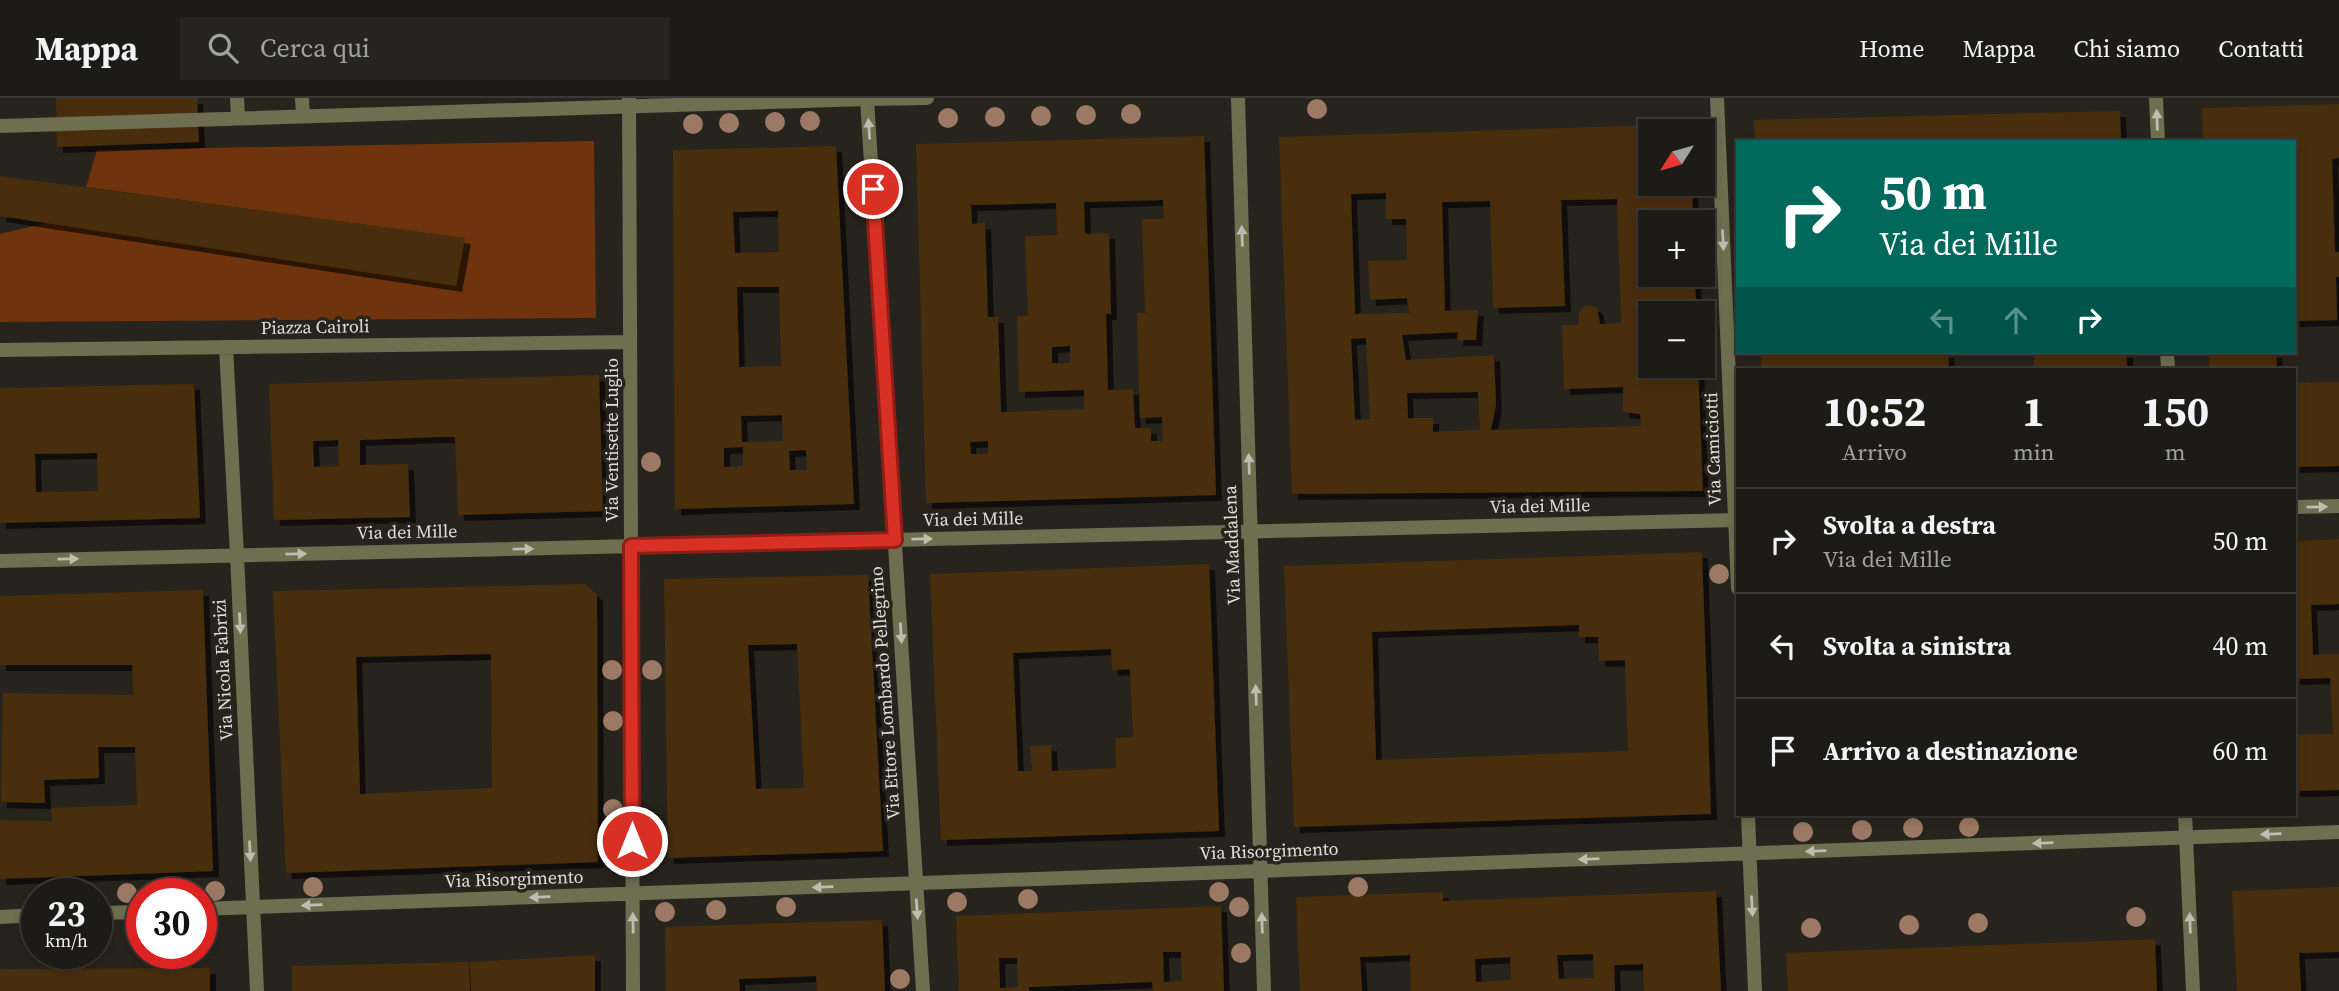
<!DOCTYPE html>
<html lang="it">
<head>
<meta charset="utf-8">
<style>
	:root { --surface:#1d1b16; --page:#25241f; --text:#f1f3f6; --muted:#a0a1a1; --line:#3b3935 }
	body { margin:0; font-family:"Source Serif 4",serif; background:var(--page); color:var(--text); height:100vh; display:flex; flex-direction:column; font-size:26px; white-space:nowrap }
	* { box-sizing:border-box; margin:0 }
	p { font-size:23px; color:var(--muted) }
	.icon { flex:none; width:38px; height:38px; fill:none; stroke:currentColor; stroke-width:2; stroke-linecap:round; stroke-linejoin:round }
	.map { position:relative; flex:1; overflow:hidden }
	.sheet { position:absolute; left:1736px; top:270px; width:560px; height:448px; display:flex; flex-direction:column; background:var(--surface); border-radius:0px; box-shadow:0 4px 10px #0003,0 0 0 2px var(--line) }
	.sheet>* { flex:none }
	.banner { position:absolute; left:1736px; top:42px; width:560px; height:214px; border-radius:0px; box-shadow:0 4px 10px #0003,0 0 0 2px var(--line); background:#00695c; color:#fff; overflow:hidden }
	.needle { width:46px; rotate:233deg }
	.controls { position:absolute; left:1638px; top:21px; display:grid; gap:14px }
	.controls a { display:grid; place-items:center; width:77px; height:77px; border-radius:0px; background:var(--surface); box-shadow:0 4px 10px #0003,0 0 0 2px var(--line); font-size:35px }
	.speed { position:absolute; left:21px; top:780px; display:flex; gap:14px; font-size:35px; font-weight:700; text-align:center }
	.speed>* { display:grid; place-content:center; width:91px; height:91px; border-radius:50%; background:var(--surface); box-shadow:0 4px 10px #0003,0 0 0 2px var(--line); line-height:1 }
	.speed small { font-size:18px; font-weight:400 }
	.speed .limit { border:10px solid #d22; background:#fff; color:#111 }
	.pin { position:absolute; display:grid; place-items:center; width:60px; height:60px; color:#fff; margin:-30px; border:4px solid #fff; border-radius:50%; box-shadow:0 2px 7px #0007 }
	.me { position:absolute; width:77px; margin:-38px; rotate:0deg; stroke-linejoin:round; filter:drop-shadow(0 0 5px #0008) }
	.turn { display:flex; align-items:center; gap:24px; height:147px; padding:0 28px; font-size:32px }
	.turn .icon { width:91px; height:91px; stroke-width:2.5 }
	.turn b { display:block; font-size:49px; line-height:60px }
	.lanes { display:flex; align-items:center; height:66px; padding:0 28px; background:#0003; justify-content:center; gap:35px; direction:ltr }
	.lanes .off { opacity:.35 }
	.eta { display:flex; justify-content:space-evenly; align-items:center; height:119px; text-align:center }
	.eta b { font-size:42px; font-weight:700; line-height:49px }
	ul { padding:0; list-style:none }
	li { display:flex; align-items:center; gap:21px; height:105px; padding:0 28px; border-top:2px solid var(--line) }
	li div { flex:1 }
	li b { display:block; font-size:26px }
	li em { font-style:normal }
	header { display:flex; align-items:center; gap:42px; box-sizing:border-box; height:98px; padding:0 35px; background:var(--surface); border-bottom:2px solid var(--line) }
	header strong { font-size:33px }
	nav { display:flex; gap:38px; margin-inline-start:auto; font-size:24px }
	.search { width:490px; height:63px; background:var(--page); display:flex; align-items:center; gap:18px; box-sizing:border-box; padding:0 24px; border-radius:0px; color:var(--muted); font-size:26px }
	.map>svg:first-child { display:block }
</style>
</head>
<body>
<header>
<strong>Mappa</strong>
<div class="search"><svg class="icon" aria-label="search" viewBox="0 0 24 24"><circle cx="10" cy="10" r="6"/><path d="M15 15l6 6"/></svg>Cerca qui</div>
<nav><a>Home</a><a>Mappa</a><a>Chi siamo</a><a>Contatti</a></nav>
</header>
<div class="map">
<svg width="2339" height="893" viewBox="0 0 2339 893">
	<defs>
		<filter id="shadow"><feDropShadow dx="6" dy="6" stdDeviation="0" flood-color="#0009"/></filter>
	</defs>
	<rect width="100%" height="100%" fill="#27241d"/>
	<path fill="#6f340d" d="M 594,43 L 596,220 L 0,224 L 0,136 L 46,125 L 456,188 L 464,140 L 86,89 L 97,52 Z"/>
	<path fill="#482e0a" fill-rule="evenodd" filter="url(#shadow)" d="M 56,0 L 197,0 L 199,44 L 57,49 Z
		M 2339,6 L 2339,60 L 2332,61 L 2335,154 L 2339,154 L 2339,179 L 2336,179 L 2337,222 L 2294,223 L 2294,44 L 2203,44 L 2202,10 Z
		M 2120,13 L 2121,44 L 1755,44 L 1754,22 Z
		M 1690,26 L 1690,33 L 1650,33 L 1650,86 L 1692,86 L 1693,124 L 1650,124 L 1650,177 L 1695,177 L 1696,215 L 1650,215 L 1650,268 L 1698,268 L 1703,393 L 1292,396 L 1279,39 ZM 1386,95 L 1386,121 L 1406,121 L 1407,162 L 1368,163 L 1370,202 L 1407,200 L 1409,215 L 1355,216 L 1351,96 ZM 1617,101 L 1621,225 L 1600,226 L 1597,210 L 1594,208 L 1585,208 L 1579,215 L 1579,227 L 1562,227 L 1564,291 L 1623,289 L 1623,314 L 1640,316 L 1641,328 L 1491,332 L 1496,307 L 1494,257 L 1406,262 L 1402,237 L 1458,234 L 1457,242 L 1476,242 L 1478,212 L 1445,213 L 1442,104 L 1490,103 L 1493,210 L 1565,208 L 1561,102 ZM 1366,240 L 1370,321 L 1355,322 L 1351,241 ZM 1478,294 L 1480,332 L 1433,334 L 1433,320 L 1408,320 L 1407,295 Z
		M 1204,38 L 1216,397 L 926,405 L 916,46 ZM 1163,102 L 1164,121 L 1142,121 L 1145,215 L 1137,215 L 1140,320 L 1162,319 L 1163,343 L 1151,343 L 1151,330 L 1135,330 L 1133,291 L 1108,292 L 1106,216 L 1111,216 L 1109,135 L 1085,136 L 1084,104 ZM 1056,105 L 1057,137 L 1025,138 L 1028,218 L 1017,218 L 1019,294 L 1084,292 L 1084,311 L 1001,314 L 998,219 L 988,219 L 985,125 L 972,126 L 971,107 ZM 1070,248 L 1070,265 L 1052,265 L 1052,249 ZM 988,343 L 988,356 L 971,356 L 970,344 Z
		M 836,48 L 854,406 L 675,411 L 673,52 ZM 778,113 L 779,154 L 735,155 L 733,114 ZM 737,189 L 779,189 L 781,268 L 739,269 ZM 782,317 L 783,343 L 742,344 L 741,318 ZM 743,349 L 743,368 L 724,369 L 724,350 ZM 806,352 L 807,372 L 790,372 L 789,353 Z
		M 0,78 L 465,140 L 456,188 L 0,118 Z
		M 1761,254 L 1948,254 L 1949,271 L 1761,271 Z
		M 2034,254 L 2127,254 L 2127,271 L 2012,271 L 2012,269 L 2034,268 Z
		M 2209,254 L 2276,254 L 2277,271 L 2209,271 Z
		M 599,277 L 603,413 L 458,417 L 455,339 L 438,339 L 360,342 L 360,367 L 408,366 L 410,419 L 274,422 L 269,286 ZM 338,342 L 339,368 L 314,369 L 313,343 Z
		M 2339,284 L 2339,368 L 2294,369 L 2294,285 Z
		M 194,286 L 200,420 L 0,425 L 0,290 ZM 97,355 L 98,393 L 36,394 L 35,356 Z
		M 2339,441 L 2339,506 L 2311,507 L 2313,557 L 2339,556 L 2339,692 L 2294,693 L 2294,637 L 2333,636 L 2330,580 L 2294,581 L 2294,443 Z
		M 1702,454 L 1711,716 L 1294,729 L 1284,468 ZM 1579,527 L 1579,539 L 1598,539 L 1599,563 L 1625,562 L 1628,653 L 1376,662 L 1372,534 Z
		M 1209,466 L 1219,733 L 941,742 L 930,476 ZM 1111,551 L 1112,572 L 1130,571 L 1133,639 L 1115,640 L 1116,670 L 1052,673 L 1051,647 L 1030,648 L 1032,673 L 1018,673 L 1013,555 Z
		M 868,477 L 883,753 L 668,760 L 664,481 ZM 797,546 L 804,690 L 756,691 L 748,547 Z
		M 585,486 L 597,497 L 598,764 L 286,775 L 273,493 ZM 491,556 L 492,690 L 360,696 L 356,559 Z
		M 203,492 L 213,773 L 0,781 L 0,722 L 52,723 L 51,710 L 137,707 L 135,649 L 98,649 L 99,680 L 44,682 L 45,705 L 1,704 L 3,595 L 133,597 L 133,588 L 132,567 L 0,567 L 0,498 Z
		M 2339,789 L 2339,854 L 2299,855 L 2301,893 L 2237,893 L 2232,793 Z
		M 1716,793 L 1721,893 L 1644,893 L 1643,866 L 1614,867 L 1615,893 L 1411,893 L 1410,857 L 1360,859 L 1362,893 L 1300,893 L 1296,799 L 1443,794 L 1443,803 ZM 1593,856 L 1594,880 L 1559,881 L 1557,857 ZM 1510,859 L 1511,882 L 1476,884 L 1475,861 Z
		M 1221,808 L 1224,893 L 1153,893 L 1152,884 L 1029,889 L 1029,893 L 959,893 L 956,818 ZM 1163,854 L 1181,854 L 1182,883 L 1164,884 ZM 999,860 L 1017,860 L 1018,889 L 1000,890 Z
		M 882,822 L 885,893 L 817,893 L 816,878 L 739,881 L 740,893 L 666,893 L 665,829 Z
		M 2155,841 L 2157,893 L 1788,893 L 1786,855 Z
		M 595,857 L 595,893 L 471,893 L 470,864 Z
		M 469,864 L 470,893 L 292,893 L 292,868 Z
		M 210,870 L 210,893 L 0,893 L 0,871 Z"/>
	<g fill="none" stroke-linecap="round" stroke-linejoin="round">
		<path stroke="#6d6f50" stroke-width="14" d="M 237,0 L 238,20
			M 302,0 L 303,18
			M 629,0 L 631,448
			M 0,28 L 867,1
			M 226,249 L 237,457
			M 0,252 L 630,244"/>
		<path stroke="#6d6f50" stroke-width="14" d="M 1238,0 L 1264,893
			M 1717,0 L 1738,490
			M 2156,0 L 2158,44
			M 2167,254 L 2168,271
			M 2294,409 L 2339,408
			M 631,448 L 633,893
			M 237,457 L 257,893
			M 0,463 L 1738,422
			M 1748,716 L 1755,893
			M 2185,716 L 2193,893
			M 201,811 L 2339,734
			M 96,815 L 142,814
			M 0,819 L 37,817
			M 923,893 L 867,1 L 927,0"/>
	</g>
	<g fill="#9b7965">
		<circle cx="1317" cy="11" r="10"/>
		<circle cx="1131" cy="16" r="10"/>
		<circle cx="1086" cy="17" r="10"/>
		<circle cx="1041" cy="18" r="10"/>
		<circle cx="995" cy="19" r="10"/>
		<circle cx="948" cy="20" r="10"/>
		<circle cx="810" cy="23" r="10"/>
		<circle cx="775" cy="24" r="10"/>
		<circle cx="729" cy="25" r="10"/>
		<circle cx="693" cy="26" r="10"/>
		<circle cx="651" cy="364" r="10"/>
		<circle cx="1719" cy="476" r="10"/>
		<circle cx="612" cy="572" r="10"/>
		<circle cx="652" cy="572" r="10"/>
		<circle cx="613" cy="623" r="10"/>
		<circle cx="613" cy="711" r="10"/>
		<circle cx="1969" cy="729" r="10"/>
		<circle cx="1913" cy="730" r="10"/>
		<circle cx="1862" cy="732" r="10"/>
		<circle cx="1803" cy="734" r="10"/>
		<circle cx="313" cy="789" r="10"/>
		<circle cx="1358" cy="789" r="10"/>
		<circle cx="215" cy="793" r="10"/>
		<circle cx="1219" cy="794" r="10"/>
		<circle cx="127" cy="795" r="10"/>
		<circle cx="1028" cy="801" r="10"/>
		<circle cx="957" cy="804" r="10"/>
		<circle cx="786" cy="809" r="10"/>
		<circle cx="1239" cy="809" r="10"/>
		<circle cx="716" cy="812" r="10"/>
		<circle cx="665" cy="814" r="10"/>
		<circle cx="2136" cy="819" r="10"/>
		<circle cx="1978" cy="825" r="10"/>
		<circle cx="1909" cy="827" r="10"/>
		<circle cx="1811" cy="830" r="10"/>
		<circle cx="1241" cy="855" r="10"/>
		<circle cx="900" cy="881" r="10"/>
	</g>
	<defs><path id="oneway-solid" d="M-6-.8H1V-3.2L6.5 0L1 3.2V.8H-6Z" transform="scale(1.75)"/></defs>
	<g fill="#bebdb0">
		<use href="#oneway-solid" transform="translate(2157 22) rotate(-92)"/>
		<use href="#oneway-solid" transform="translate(869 31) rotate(-94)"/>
		<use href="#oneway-solid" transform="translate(1242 138) rotate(-92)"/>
		<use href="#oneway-solid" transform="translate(1723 142) rotate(87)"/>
		<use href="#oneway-solid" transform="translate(1249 366) rotate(-92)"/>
		<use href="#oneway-solid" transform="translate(2317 409) rotate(-1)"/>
		<use href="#oneway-solid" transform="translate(922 441) rotate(-1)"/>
		<use href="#oneway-solid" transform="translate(523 451) rotate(-1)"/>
		<use href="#oneway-solid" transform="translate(296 456) rotate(-1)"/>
		<use href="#oneway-solid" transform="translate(68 461) rotate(-1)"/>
		<use href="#oneway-solid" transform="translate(240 525) rotate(87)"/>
		<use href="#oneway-solid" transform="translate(901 535) rotate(86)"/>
		<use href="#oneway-solid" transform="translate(1256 597) rotate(-92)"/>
		<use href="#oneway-solid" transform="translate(2271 736) rotate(178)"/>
		<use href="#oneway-solid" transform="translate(2043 745) rotate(178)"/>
		<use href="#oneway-solid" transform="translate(250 753) rotate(87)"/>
		<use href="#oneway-solid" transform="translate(1816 753) rotate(178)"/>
		<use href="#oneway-solid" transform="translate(1589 761) rotate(178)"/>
		<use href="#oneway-solid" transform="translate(823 789) rotate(178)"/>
		<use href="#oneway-solid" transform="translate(540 799) rotate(178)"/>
		<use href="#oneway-solid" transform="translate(312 807) rotate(178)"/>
		<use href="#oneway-solid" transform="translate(1752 808) rotate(87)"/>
		<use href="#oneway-solid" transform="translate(917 811) rotate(86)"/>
		<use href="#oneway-solid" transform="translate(633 825) rotate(-91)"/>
		<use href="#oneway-solid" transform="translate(1262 825) rotate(-92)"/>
		<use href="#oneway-solid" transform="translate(2190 825) rotate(-92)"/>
	</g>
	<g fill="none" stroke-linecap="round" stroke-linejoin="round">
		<defs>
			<path id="route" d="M 632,743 L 631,448 L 895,442 L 873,91"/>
		</defs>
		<use href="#route" stroke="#8d1f18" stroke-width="18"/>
		<use href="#route" stroke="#d93025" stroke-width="12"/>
	</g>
	<g text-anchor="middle" stroke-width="7" stroke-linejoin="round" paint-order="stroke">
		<g font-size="18" fill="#e0ded9" stroke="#27241d">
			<text transform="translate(315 229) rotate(-1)" y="6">Piazza Cairoli</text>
			<text transform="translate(612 342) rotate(-90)" y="6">Via Ventisette Luglio</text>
			<text transform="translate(1713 351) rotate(-92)" y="6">Via Camiciotti</text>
			<text transform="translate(1540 408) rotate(-1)" y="6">Via dei Mille</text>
			<text transform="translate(973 421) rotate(-1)" y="6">Via dei Mille</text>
			<text transform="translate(407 434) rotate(-1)" y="6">Via dei Mille</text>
			<text transform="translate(1232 447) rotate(-92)" y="6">Via Maddalena</text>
			<text transform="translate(223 572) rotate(-93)" y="6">Via Nicola Fabrizi</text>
			<text transform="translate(885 595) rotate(-94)" y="6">Via Ettore Lombardo Pellegrino</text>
			<text transform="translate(1269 753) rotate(-2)" y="6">Via Risorgimento</text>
			<text transform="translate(514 781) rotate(-2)" y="6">Via Risorgimento</text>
		</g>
	</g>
</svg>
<div class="controls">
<a><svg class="needle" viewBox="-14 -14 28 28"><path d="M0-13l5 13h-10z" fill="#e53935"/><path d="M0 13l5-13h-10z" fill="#a0a1a1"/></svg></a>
<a>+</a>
<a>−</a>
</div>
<div class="speed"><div>23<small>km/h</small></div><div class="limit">30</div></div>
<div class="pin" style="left:873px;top:91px;background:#d93025"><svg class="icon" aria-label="arrive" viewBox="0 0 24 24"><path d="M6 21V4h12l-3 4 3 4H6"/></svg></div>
<svg class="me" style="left:632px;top:743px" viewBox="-20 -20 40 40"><circle r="17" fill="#d93025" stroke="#fff" stroke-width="3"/><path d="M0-11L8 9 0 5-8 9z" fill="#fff"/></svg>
<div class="banner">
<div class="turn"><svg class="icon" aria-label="right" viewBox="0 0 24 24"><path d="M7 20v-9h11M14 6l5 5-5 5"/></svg><div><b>50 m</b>Via dei Mille</div></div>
<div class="lanes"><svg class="icon off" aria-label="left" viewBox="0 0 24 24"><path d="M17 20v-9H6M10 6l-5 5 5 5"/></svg><svg class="icon off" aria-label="ahead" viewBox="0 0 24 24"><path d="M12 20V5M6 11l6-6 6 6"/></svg><svg class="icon" aria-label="right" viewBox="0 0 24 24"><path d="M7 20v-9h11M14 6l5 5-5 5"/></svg></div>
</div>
<section class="sheet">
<div class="eta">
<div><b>10:52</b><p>Arrivo</p></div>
<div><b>1</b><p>min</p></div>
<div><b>150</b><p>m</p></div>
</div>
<ul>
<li><svg class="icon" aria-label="right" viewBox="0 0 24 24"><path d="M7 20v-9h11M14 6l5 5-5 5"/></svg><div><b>Svolta a destra</b><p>Via dei Mille</p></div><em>50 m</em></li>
<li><svg class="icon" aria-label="left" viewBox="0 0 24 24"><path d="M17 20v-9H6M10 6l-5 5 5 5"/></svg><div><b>Svolta a sinistra</b></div><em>40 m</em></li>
<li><svg class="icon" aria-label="arrive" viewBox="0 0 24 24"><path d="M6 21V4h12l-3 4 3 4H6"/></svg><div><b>Arrivo a destinazione</b></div><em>60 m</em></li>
</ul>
</section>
</div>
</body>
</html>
